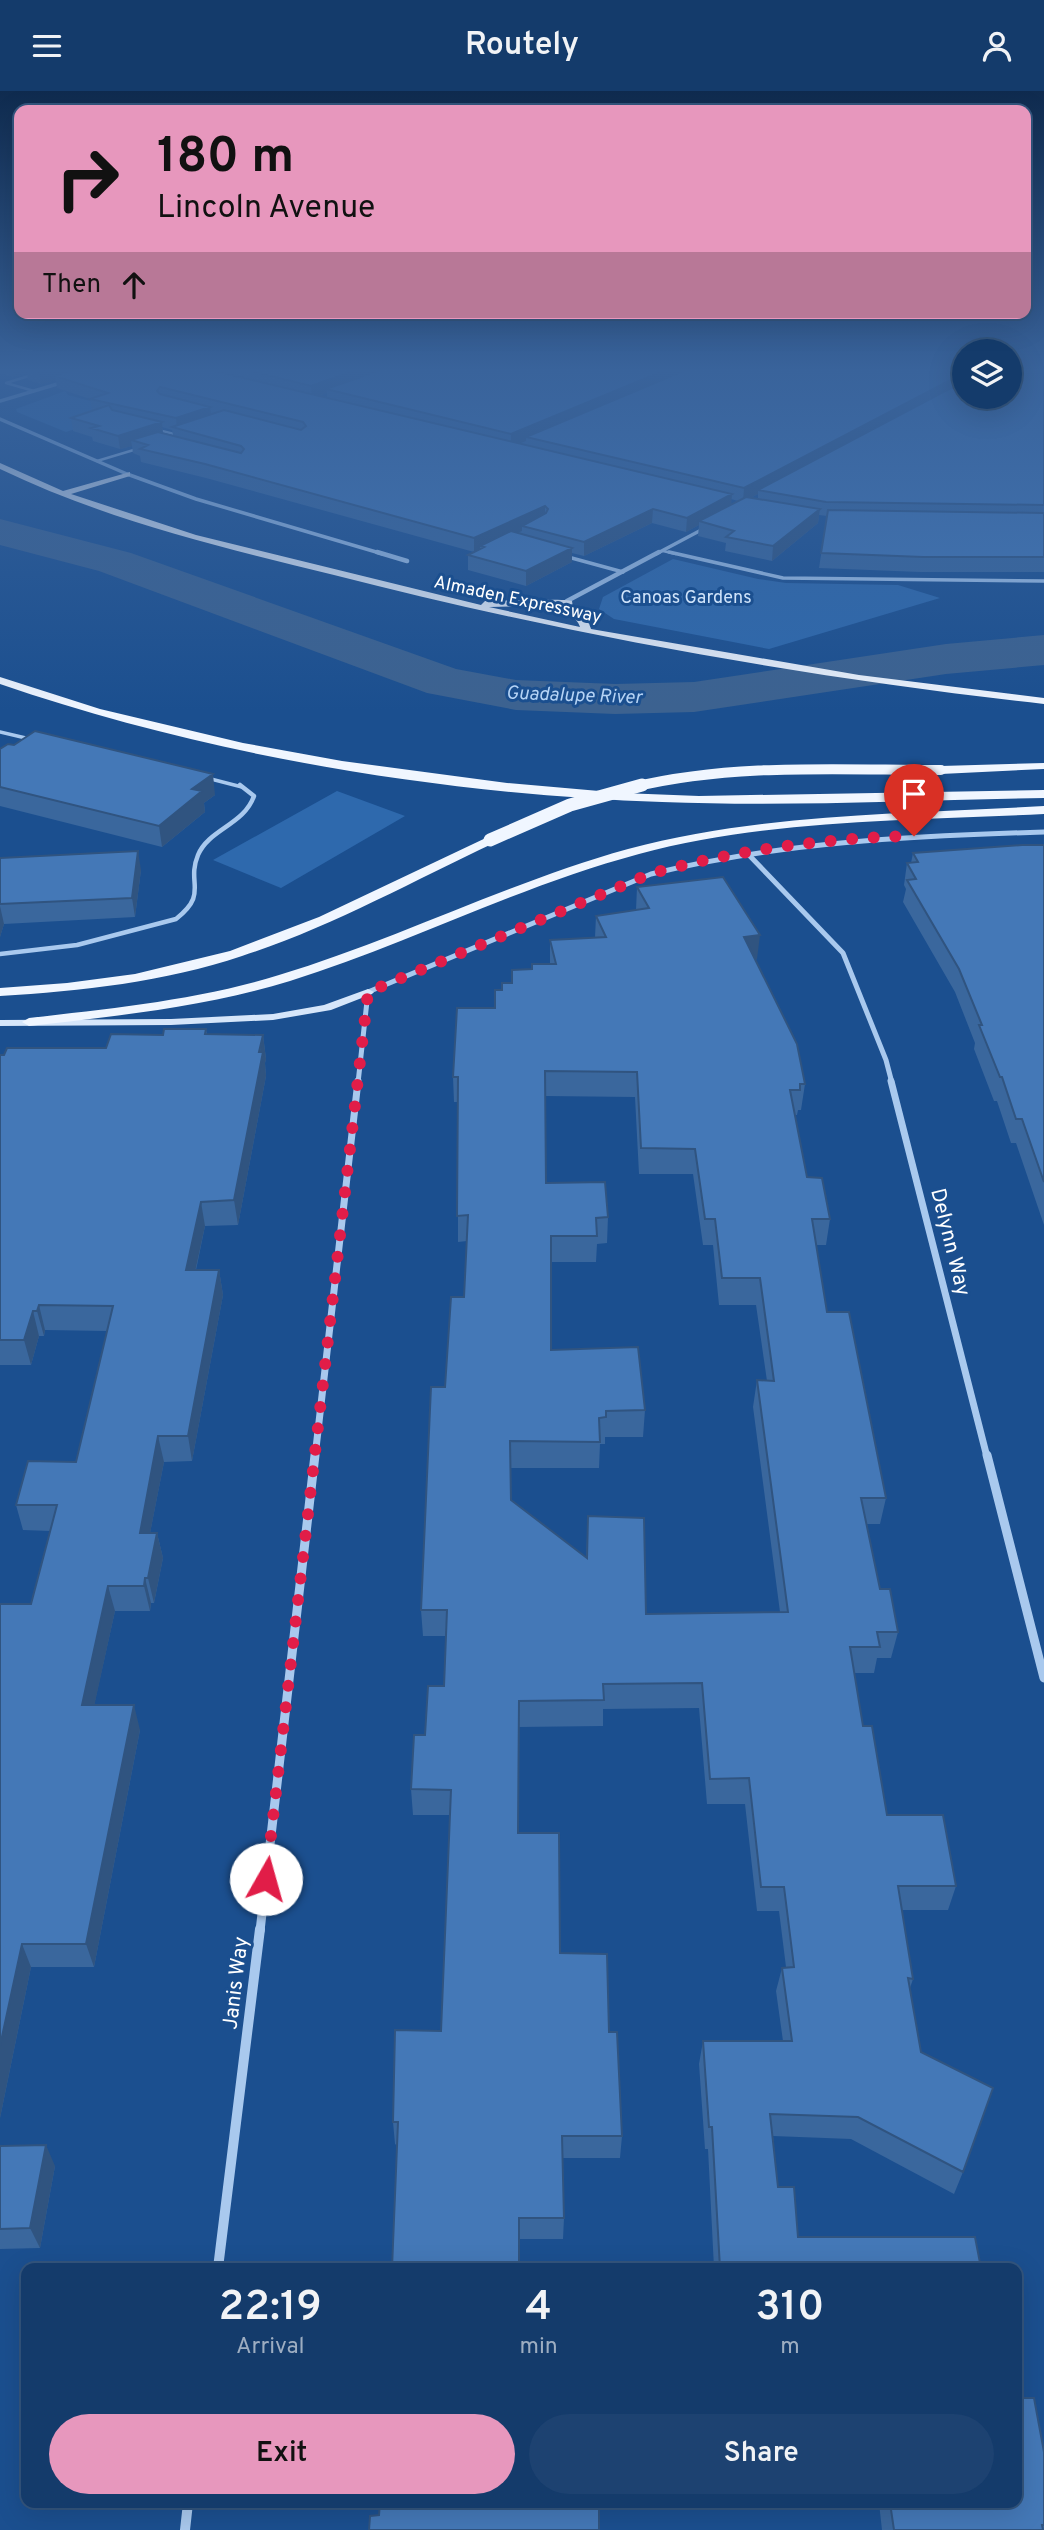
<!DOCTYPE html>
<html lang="en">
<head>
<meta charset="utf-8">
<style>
	:root { --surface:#143b6b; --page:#1d4271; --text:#f1f3f6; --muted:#9dadc1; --line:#33557e; --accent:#e797bd }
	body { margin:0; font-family:Overpass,sans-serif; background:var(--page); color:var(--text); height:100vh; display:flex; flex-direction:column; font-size:26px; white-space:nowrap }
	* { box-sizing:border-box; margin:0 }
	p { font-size:23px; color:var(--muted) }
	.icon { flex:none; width:38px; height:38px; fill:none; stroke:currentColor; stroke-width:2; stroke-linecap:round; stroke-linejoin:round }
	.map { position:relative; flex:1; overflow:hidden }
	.sheet { position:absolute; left:21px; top:2172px; width:1001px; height:245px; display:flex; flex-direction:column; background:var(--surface); border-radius:14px; box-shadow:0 7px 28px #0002,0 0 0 2px var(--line) }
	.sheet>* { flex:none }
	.guide { position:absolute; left:14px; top:14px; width:1017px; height:214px; border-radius:14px; box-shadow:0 7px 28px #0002,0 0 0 2px var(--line); background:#e797bd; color:#111; overflow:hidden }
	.tools { position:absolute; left:952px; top:248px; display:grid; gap:14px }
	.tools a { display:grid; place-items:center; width:70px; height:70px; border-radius:50%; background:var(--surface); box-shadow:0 7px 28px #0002,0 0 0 2px var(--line); font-size:35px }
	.pin { position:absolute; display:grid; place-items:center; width:60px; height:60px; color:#fff; margin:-72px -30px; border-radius:50% 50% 50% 0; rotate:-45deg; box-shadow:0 0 7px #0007 }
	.pin .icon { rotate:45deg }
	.me { position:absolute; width:77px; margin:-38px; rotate:7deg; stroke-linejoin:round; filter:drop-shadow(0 0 5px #0008) }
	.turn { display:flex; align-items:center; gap:24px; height:147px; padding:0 28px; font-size:32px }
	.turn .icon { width:91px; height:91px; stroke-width:2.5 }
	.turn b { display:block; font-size:49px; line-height:60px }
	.then { display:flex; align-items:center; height:66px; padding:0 28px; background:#0003; gap:14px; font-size:26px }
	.eta { display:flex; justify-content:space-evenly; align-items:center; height:119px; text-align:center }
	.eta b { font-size:42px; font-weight:600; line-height:49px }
	.action { display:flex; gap:14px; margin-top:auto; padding:14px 28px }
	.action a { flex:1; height:80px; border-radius:42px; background:var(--accent); color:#111; font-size:28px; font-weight:600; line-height:80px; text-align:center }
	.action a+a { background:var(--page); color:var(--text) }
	header { display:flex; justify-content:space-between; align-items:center; height:91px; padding:0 28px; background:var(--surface); font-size:32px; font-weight:600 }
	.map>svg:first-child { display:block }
</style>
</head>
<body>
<header><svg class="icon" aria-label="menu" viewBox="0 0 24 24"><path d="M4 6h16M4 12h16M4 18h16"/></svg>Routely<svg class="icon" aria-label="person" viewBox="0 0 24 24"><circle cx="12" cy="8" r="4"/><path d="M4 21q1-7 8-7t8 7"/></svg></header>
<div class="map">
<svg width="1044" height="2439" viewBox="0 0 1044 2439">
	<rect width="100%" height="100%" fill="#1b4f8f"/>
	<path fill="#2e69ad" d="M 65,300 L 68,304 L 109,315 L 87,334 L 66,341 L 17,321 L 16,318 Z
		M 673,468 L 758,488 L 786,492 L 898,494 L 940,507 L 769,558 L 614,528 L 599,518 L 603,506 Z
		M 337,700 L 405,725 L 281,797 L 213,769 Z"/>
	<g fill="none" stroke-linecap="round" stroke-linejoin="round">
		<path fill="#3c6290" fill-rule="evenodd" d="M 0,428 L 131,462 L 456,578 L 516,589 L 615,593 L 694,591 L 946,553 L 1044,544 L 1044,574 L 946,583 L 694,621 L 615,623 L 516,619 L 427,602 L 99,480 L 0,454 Z"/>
		<path stroke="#a9c9ee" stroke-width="2.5" d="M 32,284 L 6,292 L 34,300
			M 158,339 L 178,344
			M 97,370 L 137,358
			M 663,460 L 676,463"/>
		<path stroke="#a9c9ee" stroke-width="3.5" d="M 669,461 L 783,487 L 1044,490
			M 568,466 L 623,481
			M 0,641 L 30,648
			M 207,687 L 242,696"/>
		<path stroke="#a9c9ee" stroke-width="4.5" d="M 0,863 L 77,854 L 176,828 C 209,802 186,793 198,764 C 209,738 244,734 254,705 L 240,694"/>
		<path stroke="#a9c9ee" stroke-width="3.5" d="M 0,310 L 64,291
			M 0,328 L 127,383 L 196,408 L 383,463
			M 656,463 L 705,437"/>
		<path stroke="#a9c9ee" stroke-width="4.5" d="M 377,461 L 407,470
			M 567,510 L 659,461"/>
		<path stroke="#a9c9ee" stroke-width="5" d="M 747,762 L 843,862 L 886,969 L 892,992
			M 358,992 L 368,901 L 651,783 C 781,751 911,745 1044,741"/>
		<path stroke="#a9c9ee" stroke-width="7" d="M 891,990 L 987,1366
			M 315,1366 L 358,990"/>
		<path stroke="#a9c9ee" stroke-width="9" d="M 987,1364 L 1044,1587
			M 260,1840 L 315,1364"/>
		<path stroke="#a9c9ee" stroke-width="10" d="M 218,2177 L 260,1838
			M 185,2439 L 188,2412"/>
		<path fill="#d6e6fa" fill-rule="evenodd" d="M 368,898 L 374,901 L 372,903 L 331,919 L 273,929 L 171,934 L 0,935 L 0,929 L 171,928 L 273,923 L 324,914 Z"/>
		<path fill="#f0f6ff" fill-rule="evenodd" d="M 0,372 L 63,400 L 130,381 L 130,385 L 71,403 L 196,444 L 481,514 L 485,510 C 499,510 566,507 572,510 L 573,517 L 587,526 L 591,538 L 859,584 L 1044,607 L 1044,613 C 803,586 568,544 334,484 C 220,456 106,429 0,378 ZM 562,514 C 564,524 577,525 580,536 L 489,516 Z
			M 0,586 L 100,618 L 243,652 L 342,670 L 507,692 L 622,702 L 699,705 L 1044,699 L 1044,707 C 917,709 789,716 662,711 C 440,703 210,665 0,593 Z
			M 1044,672 L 1044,678 L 941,683 L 935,679 L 941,675 Z
			M 1044,715 L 1044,723 C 909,730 770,728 639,763 C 519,795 408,853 290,890 C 205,916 117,925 29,935 L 22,931 L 29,927 C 113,917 198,909 279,884 C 398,848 509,791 628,758 C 763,722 906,723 1044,715 Z
			M 490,745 L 496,749 L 494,752 C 411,791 329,837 242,865 C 164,891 82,900 0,905 L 0,897 L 67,892 L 135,883 L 230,860 L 319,826 Z"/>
		<path stroke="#f0f6ff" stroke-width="10" d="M 634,696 C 733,672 840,679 941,679"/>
		<path stroke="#f0f6ff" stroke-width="13" d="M 490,749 L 570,714 L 642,694"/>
	</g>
	<path fill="#3a679d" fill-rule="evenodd" d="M 0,278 L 72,278 L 72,280 L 77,278 L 964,278 L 964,306 L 1044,278 L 1044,481 L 920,481 L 819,477 L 827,425 L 819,424 L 818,432 L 772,470 L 725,460 L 726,452 L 698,445 L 699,434 L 686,441 L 652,432 L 584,465 L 572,462 L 572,471 L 526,495 L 468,479 L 468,464 L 474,461 L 206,387 L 141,371 L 140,365 L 133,362 L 132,355 L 120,358 L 93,350 L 92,346 L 73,340 L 71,327 L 92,320 L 90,308 L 57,297 L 56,289 L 41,293 L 28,289 L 27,282 L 13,286 L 0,282 ZM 327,302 L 327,307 L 318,305 ZM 162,336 L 172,339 L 173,344 L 163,342 ZM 758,403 L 758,408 L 751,407 L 752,406 ZM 731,408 L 738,410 L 731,414 Z
		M 0,658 L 215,704 L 204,712 L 205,721 L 162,756 L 0,715 Z
		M 1044,754 L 1044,1134 L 1016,1052 L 1011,1052 L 997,1010 L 994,1010 L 974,958 L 975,952 L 955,901 L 903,811 L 906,798 L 904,794 L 907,772 L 911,772 L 913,762 Z
		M 0,767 L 141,779 L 135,826 L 4,833 L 0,846 Z
		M 637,796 L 757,868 L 755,869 L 805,993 L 801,1019 L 798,1019 L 797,1024 L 795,1024 L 807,1086 L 830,1128 L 826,1154 L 816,1154 L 827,1221 L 886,1407 L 880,1433 L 867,1433 L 880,1498 L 898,1541 L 891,1567 L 877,1567 L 874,1582 L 854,1582 L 863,1635 L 887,1724 L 956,1795 L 948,1819 L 902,1819 L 913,1888 L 910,1897 L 921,1961 L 963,2081 L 954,2103 L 851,2048 L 773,2045 L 778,2096 L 798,2146 L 981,2177 L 714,2177 L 708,2058 L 705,2058 L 699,1973 L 703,1950 L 783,1950 L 776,1900 L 782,1877 L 786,1876 L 779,1820 L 757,1820 L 745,1713 L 707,1713 L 699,1617 L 603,1618 L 603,1635 L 519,1636 L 518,1742 L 560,1862 L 609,1941 L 622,2045 L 620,2067 L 562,2067 L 564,2127 L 563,2148 L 519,2148 L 395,2053 L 393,2031 L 441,1940 L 450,1724 L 413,1724 L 411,1698 L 425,1644 L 444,1595 L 446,1545 L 423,1545 L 421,1519 L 445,1296 L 464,1206 L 467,1150 L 458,1151 L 458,1011 L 454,1011 L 453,986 L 495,917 L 502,899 L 532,878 L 532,873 L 550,873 L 550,849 L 595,846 L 596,825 L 636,819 ZM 545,1005 L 635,1006 L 639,1083 L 693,1083 L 703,1154 L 713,1154 L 719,1214 L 756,1214 L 767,1290 L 757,1289 L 753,1316 L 780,1521 L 646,1523 L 588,1425 L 586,1467 L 511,1409 L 510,1377 L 599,1377 L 600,1353 L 605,1353 L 605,1346 L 643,1346 L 645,1319 L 551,1259 L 551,1171 L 596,1171 L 597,1153 L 607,1152 L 608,1126 L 546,1092 Z
		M 206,938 L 207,943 L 263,944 L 266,968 L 265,972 L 266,985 L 238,1134 L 205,1135 L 196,1179 L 219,1179 L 223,1204 L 192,1370 L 164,1371 L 150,1442 L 157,1442 L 163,1467 L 154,1512 L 151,1512 L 150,1520 L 115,1520 L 94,1614 L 140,1639 L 94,1876 L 31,1876 L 0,2027 L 0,1513 L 31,1513 L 50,1440 L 23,1439 L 16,1414 L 76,1371 L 107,1240 L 45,1239 L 44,1245 L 39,1245 L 31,1274 L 0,1274 L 0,964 L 106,957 L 163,944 Z
		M 0,2055 L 55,2075 L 40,2157 L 0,2158 Z
		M 1044,2361 L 1044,2439 L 882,2439 L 879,2412 L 1017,2412 Z"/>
	<path fill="#305480" d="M 12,278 L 26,278 L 27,282 L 13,286 Z
		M 47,278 L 72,278 L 72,283 L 55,285 L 56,289 L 41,293 L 39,281 Z
		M 359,278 L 395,278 L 326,298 L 327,302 L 312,307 L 311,295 Z
		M 668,278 L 696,278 L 526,346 L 526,350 L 511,356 L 511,343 Z
		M 964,282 L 964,293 L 758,399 L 758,403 L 743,411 L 744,397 Z
		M 210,316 L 212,329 L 177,338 L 176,327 Z
		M 162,331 L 163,344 L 131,349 L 132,355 L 120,358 L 118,345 Z
		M 732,403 L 731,417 L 699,430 L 699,434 L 686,441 L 687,427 Z
		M 545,415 L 545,429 L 522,435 L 522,440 L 484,456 L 480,455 L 480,458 L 474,461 L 474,447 Z
		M 653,418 L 652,432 L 584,465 L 584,451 Z
		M 820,418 L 818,432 L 772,470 L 773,455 Z
		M 572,457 L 572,471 L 526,495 L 526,480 Z
		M 213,683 L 215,704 L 204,712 L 205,721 L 162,756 L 159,735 L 192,698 Z
		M 138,760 L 141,779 L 135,826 L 132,807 Z
		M 0,815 L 4,833 L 0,846 Z
		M 760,844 L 757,868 L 741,870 L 744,846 Z
		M 263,944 L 266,968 L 265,972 L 266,985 L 238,1134 L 234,1109 Z
		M 201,1111 L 205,1135 L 190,1204 L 186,1179 Z
		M 219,1179 L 223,1204 L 192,1370 L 188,1345 Z
		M 39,1214 L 45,1239 L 44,1245 L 37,1220 Z
		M 33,1220 L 39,1245 L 31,1274 L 24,1249 Z
		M 158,1345 L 164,1371 L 145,1468 L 140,1442 Z
		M 157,1442 L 163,1467 L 154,1512 L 148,1487 Z
		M 145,1487 L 151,1512 L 150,1520 L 144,1495 Z
		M 108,1495 L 115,1520 L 89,1639 L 82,1614 Z
		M 134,1614 L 140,1639 L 94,1876 L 86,1853 Z
		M 22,1853 L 31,1876 L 0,2027 L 0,1955 Z
		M 46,2054 L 55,2075 L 40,2157 L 30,2137 Z"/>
	<path fill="#4478b7" stroke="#305480" stroke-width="2" fill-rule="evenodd" d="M 29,278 L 47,278 L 39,281 Z
		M 77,278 L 206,278 L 732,403 L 687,427 L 653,418 L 584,451 L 522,435 L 546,422 L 548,418 L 545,415 L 474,447 L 205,373 L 140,358 L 148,354 L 131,349 L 158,341 L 241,362 L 244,358 L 241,355 L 172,336 L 224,319 L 301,339 L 306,335 L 303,331 L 160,296 L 157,300 L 160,303 L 210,316 L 176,327 L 90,308 L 108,302 L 55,285 Z
		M 243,278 L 359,278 L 311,295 Z
		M 383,278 L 668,278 L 511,343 L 326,298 Z
		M 688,278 L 964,278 L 964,282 L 744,397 L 526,346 Z
		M 1010,278 L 1044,278 L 1044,414 L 826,411 L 758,399 L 964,290 L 964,306 L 1010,306 Z
		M 109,314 L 112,319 L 162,331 L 118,345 L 91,337 L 99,335 L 71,327 Z
		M 746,406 L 820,418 L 773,455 L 726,446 L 734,440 L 699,430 Z
		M 828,419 L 1044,422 L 1044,466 L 923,466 L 821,462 Z
		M 511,440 L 572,457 L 526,480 L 468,464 L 484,456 L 480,455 Z
		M 35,640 L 213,683 L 192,698 L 202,700 L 159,735 L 0,696 L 0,658 L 8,653 L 14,654 Z
		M 1022,754 L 1044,754 L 1044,1091 L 1022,1028 L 1016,1028 L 1002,986 L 1000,986 L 979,934 L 982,934 L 959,878 L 907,789 L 916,788 L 907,772 L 918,771 L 913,762 Z
		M 138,760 L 132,807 L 0,813 L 0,767 Z
		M 723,786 L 760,844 L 744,846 L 797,953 L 805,993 L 800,993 L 800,999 L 790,999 L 807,1086 L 822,1087 L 830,1128 L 812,1128 L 827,1221 L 849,1221 L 886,1407 L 861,1407 L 880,1498 L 890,1498 L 898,1541 L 877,1541 L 880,1556 L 850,1556 L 863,1635 L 872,1635 L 887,1724 L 943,1724 L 956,1795 L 898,1795 L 913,1888 L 908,1887 L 921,1961 L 993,1997 L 963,2081 L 858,2026 L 770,2023 L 778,2096 L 794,2096 L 798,2146 L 975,2146 L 981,2177 L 720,2177 L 712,2036 L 709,2036 L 703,1950 L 792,1950 L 782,1877 L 794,1876 L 784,1796 L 761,1796 L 749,1687 L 710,1688 L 702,1592 L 603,1593 L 604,1609 L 519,1610 L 518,1742 L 559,1742 L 560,1862 L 607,1863 L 609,1941 L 617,1941 L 622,2045 L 562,2045 L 564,2127 L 519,2127 L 519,2177 L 392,2177 L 398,2031 L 393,2031 L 395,1939 L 441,1940 L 451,1699 L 411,1698 L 414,1644 L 425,1644 L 428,1595 L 444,1595 L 447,1519 L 421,1519 L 431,1296 L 445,1296 L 451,1206 L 464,1206 L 468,1124 L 457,1125 L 458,986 L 453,986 L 457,917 L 495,917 L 495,899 L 502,899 L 502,892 L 512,892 L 512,879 L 532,878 L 532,873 L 556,873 L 550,849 L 606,846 L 596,825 L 649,817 L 637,796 ZM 545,980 L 637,981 L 641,1057 L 695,1058 L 705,1128 L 715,1128 L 722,1187 L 760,1187 L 774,1290 L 757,1289 L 788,1521 L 646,1523 L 644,1427 L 588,1425 L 587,1467 L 511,1409 L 510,1350 L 600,1351 L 599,1327 L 606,1326 L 606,1320 L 645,1319 L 638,1256 L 551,1259 L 551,1145 L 597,1145 L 596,1127 L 608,1126 L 605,1091 L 546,1092 Z
		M 164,938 L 206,938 L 205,943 L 263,944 L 259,961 L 263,961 L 234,1109 L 201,1111 L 186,1179 L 219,1179 L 188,1345 L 158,1345 L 140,1442 L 157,1442 L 148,1487 L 145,1487 L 144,1495 L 108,1495 L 82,1614 L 134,1614 L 86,1853 L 22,1853 L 0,1955 L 0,1513 L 31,1513 L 57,1414 L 16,1414 L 28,1370 L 76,1371 L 113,1215 L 39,1214 L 37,1220 L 33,1220 L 24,1249 L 0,1249 L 0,964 L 4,964 L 7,957 L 106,957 L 111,943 L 163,944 Z
		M 46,2054 L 30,2137 L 0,2138 L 0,2055 Z
		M 1017,2307 L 1034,2307 L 1044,2361 L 1044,2434 L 1042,2434 L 1043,2439 L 894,2439 L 890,2412 L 1017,2412 Z
		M 380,2412 L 599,2412 L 599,2439 L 369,2439 L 370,2425 L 379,2424 Z"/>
	<linearGradient id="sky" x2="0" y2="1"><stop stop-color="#0f2b4f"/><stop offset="0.45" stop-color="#39639b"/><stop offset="1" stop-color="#39639b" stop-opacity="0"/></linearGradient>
	<rect width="1044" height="620" fill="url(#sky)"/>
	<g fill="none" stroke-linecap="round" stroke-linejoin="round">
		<path stroke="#e11d48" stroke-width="12" stroke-dasharray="0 21.6" d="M 266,1788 L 368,901 L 650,783 C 735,759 826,747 914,745"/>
	</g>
	<g text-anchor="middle" stroke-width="6" stroke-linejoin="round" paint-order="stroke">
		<g font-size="18" fill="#cfe3fa" stroke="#1b4f8f">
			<text x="686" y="512">Canoas Gardens</text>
		</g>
		<g font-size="18" fill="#fff" stroke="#1b4f8f">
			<text transform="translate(518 508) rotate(12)" y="6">Almaden Expressway</text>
		</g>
		<g font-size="19" font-style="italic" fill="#b5d3f5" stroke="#1b4f8f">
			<text transform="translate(574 603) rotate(2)" y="7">Guadalupe River</text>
		</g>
		<g font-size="21" fill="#fff" stroke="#1b4f8f">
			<text transform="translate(951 1151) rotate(76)" y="7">Delynn Way</text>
			<text transform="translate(235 1892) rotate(-83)" y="7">Janis Way</text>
		</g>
	</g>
</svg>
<div class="tools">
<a><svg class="icon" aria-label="layers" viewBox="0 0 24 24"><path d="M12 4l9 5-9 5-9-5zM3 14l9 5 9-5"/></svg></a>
</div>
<div class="pin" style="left:914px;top:745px;background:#d93025"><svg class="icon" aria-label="arrive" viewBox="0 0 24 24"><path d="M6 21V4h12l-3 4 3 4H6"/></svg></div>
<svg class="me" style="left:266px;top:1788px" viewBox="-20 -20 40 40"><circle r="19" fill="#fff"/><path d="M0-13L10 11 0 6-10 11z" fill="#e11d48"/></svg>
<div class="guide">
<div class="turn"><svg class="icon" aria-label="right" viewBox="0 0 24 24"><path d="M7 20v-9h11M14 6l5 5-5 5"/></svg><div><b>180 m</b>Lincoln Avenue</div></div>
<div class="then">Then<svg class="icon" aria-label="ahead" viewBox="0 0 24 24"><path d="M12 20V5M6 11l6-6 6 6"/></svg></div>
</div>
<section class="sheet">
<div class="eta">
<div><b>22:19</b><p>Arrival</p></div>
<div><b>4</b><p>min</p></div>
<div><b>310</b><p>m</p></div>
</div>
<div class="action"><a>Exit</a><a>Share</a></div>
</section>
</div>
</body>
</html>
